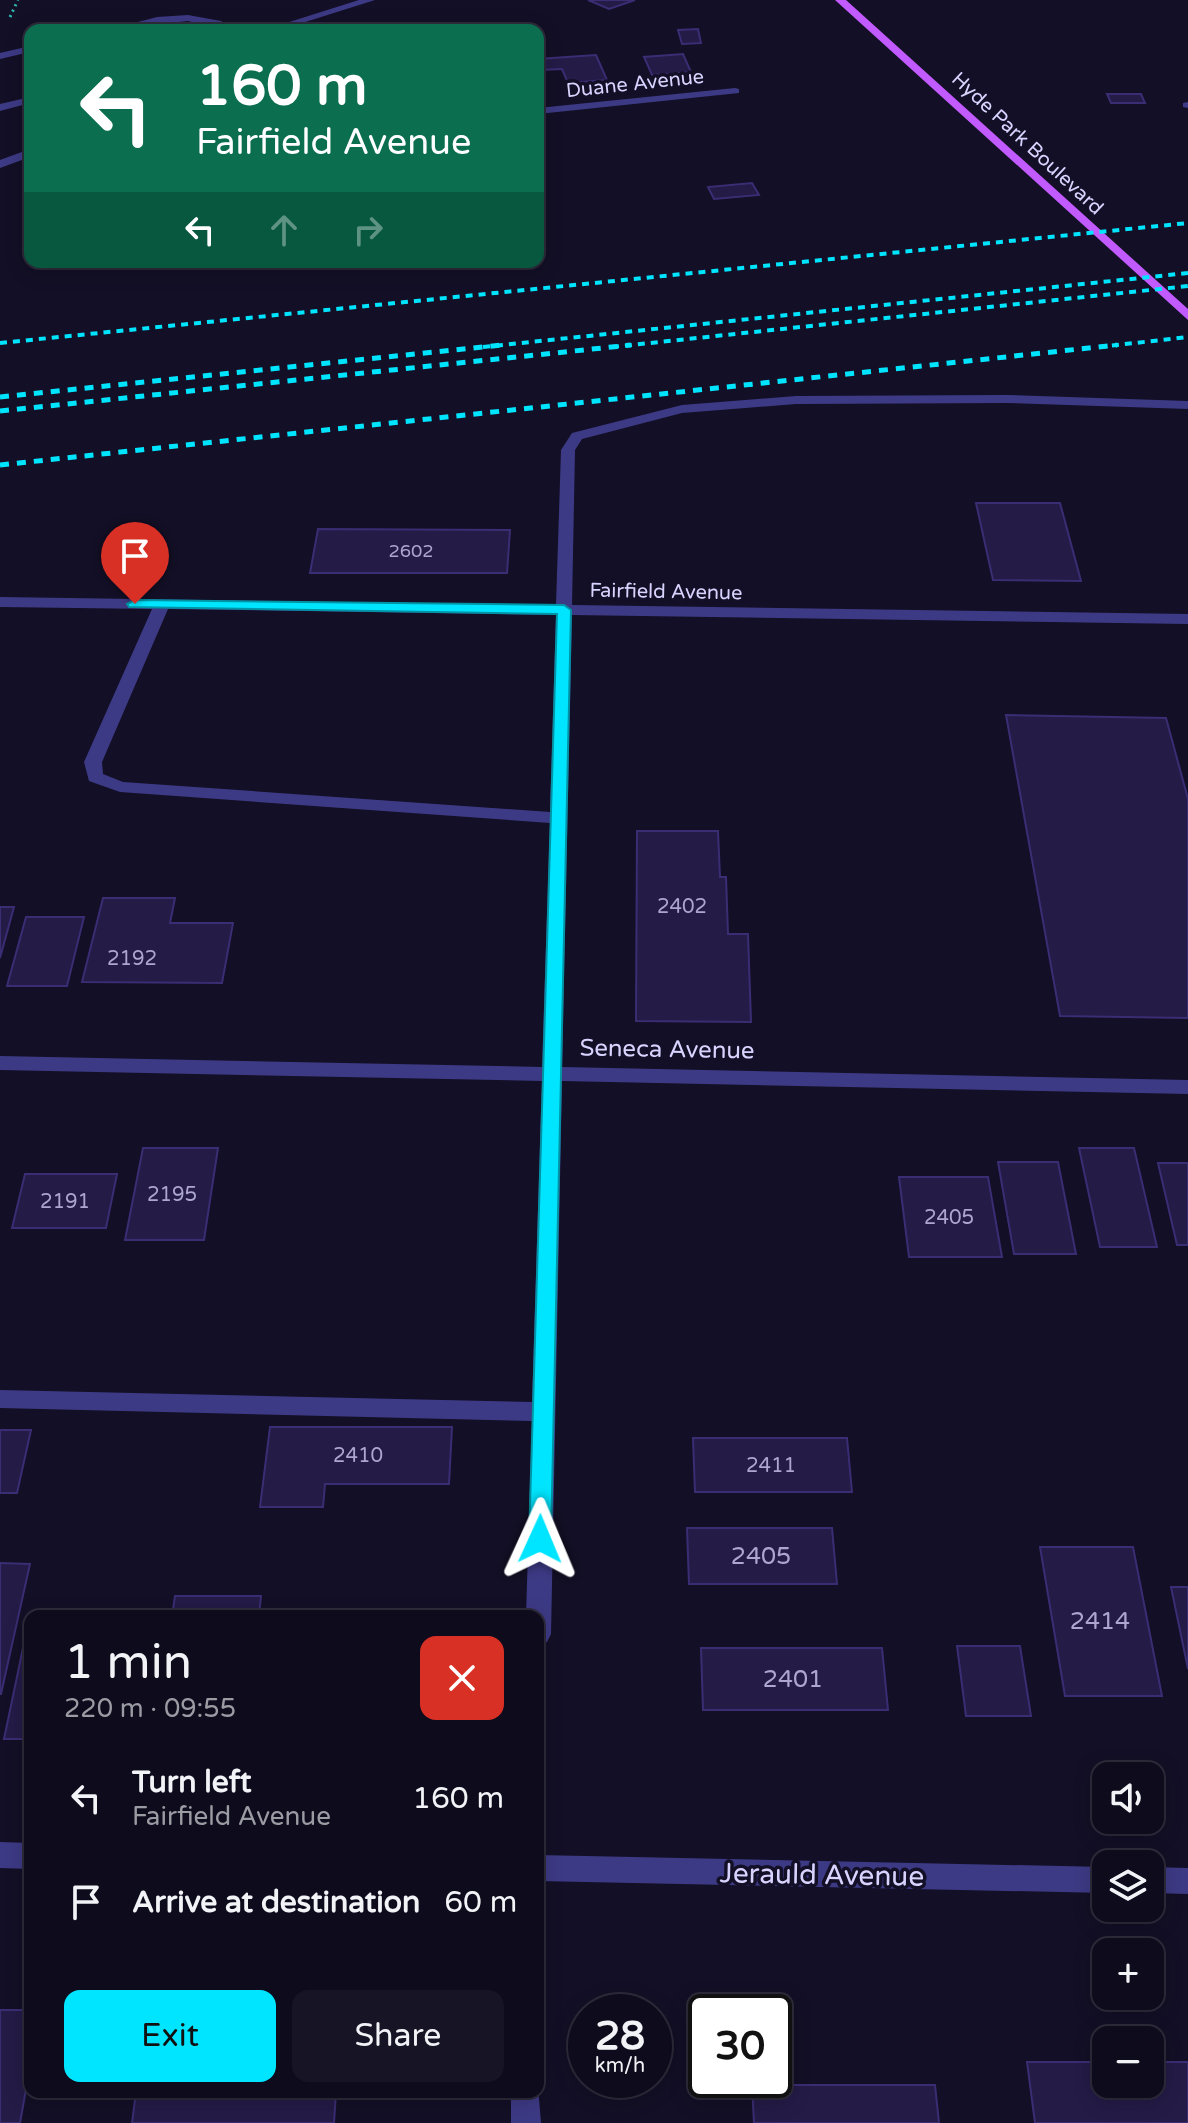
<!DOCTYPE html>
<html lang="en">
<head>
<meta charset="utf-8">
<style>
	:root { --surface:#0e0b1c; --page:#171425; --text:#f1f3f6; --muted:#9b9ba3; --line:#2e2b3b; --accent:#00e5ff }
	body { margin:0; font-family:"Varela Round",sans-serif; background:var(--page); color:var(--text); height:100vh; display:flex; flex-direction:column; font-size:30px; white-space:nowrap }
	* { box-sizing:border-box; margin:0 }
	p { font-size:26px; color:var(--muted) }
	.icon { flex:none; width:44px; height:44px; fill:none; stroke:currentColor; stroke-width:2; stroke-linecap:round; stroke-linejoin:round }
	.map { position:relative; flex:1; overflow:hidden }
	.drawer { position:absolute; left:24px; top:1610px; width:520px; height:488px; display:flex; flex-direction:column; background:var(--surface); border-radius:16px; box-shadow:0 4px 20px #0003,0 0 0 2px var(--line) }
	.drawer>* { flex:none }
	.banner { position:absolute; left:24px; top:24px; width:520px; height:244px; border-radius:16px; box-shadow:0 4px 20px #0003,0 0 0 2px var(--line); background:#0b6e4f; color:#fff; overflow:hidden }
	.buttons { position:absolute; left:1092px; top:1762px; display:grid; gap:16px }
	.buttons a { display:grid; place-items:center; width:72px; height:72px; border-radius:16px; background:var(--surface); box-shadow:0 4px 20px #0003,0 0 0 2px var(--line); font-size:40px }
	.speed { position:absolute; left:568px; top:1994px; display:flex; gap:16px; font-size:40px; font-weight:700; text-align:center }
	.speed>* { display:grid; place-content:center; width:104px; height:104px; border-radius:50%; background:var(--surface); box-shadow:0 4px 20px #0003,0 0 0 2px var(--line); line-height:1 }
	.speed small { font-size:20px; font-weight:400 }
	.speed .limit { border:4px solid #111; border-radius:12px; background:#fff; color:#111 }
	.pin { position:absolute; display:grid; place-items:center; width:68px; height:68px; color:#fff; margin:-82px -34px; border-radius:50% 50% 50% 0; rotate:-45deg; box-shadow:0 0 8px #0007 }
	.pin .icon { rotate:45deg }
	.me { position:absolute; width:88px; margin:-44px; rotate:1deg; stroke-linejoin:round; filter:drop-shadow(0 0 6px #0008) }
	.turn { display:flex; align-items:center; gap:28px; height:168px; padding:0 40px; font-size:36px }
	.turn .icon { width:104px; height:104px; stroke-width:2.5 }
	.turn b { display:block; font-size:56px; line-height:68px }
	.lanes { display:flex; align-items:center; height:76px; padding:0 40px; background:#0003; justify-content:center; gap:40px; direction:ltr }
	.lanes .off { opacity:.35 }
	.round { display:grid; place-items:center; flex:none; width:84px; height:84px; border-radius:16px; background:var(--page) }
	.headline { display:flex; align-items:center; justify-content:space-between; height:136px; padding:0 40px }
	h1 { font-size:48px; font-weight:600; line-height:60px }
	.action { display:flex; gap:16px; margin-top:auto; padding:16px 40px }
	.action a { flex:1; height:92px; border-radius:16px; background:var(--accent); color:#111; font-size:32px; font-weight:600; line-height:92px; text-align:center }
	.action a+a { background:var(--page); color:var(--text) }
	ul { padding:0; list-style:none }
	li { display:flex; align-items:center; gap:24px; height:104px; padding:0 40px }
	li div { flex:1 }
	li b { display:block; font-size:30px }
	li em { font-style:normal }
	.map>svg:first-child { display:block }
</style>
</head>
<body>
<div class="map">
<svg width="1188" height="2123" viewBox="0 0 1188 2123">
	<rect width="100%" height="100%" fill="#130f26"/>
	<path fill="#241b47" stroke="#3b2d73" stroke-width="2" d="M 588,0 L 635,0 L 609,9 Z
		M 698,29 L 701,43 L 682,44 L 678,30 Z
		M 683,54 L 691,72 L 652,75 L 644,57 Z
		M 596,55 L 607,80 L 568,83 L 562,69 L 540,70 L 538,64 L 538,59 Z
		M 1107,94 L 1141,94 L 1145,103 L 1111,103 Z
		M 752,183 L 759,195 L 714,199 L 708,187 Z
		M 976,503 L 1060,503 L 1081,581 L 993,580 Z
		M 318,529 L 510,530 L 507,573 L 310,573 Z
		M 1006,715 L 1166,718 L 1188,799 L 1188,1018 L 1060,1016 Z
		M 637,831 L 718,831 L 720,877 L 726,877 L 728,934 L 748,934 L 751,1022 L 636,1021 Z
		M 103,898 L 175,898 L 170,923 L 233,923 L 222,983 L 82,982 Z
		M 0,907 L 14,907 L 0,958 Z
		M 26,917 L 84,917 L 67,986 L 7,986 Z
		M 143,1148 L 218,1148 L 204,1240 L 125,1240 Z
		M 1079,1148 L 1134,1148 L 1157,1247 L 1100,1247 Z
		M 998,1162 L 1058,1162 L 1076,1254 L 1014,1254 Z
		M 1158,1163 L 1188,1163 L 1188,1245 L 1177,1245 Z
		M 25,1174 L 117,1174 L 106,1228 L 12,1228 Z
		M 899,1177 L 988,1177 L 1002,1257 L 909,1257 Z
		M 270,1427 L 452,1427 L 449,1484 L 325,1484 L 323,1507 L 260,1507 Z
		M 0,1430 L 31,1430 L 17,1493 L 0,1493 Z
		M 693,1438 L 847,1438 L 852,1492 L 695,1492 Z
		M 687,1528 L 832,1528 L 837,1584 L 689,1584 Z
		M 1040,1547 L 1133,1547 L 1162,1696 L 1065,1696 Z
		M 0,1563 L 30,1564 L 1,1694 L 0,1694 Z
		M 1171,1587 L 1188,1587 L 1188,1669 Z
		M 175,1596 L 261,1596 L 259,1616 L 172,1616 Z
		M 29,1619 L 30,1739 L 4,1739 Z
		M 957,1646 L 1020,1646 L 1031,1716 L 966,1716 Z
		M 701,1648 L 882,1648 L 888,1710 L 703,1710 Z
		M 0,2010 L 30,2010 L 30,2067 L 20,2123 L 0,2123 Z
		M 1027,2062 L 1106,2062 L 1106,2084 L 1150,2084 L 1150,2062 L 1188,2062 L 1188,2123 L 1035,2123 Z
		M 752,2085 L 935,2085 L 939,2123 L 754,2123 Z
		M 136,2092 L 336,2092 L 334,2123 L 132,2123 Z"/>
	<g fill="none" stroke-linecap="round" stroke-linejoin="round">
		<path stroke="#2fb8b0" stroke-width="3" stroke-dasharray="2 4" stroke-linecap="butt" d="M 10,17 L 18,0"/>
		<path fill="#3d3a85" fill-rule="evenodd" d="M 359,0 L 375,0 L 280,30 L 264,30 Z
			M 188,15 L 221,21 L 235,30 L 222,30 L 188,21 L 107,30 L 157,17 Z
			M 30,46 L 30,52 L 0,59 L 0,53 Z
			M 735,88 L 739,89 L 739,93 L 538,114 L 538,108 Z
			M 30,97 L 30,103 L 0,111 L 0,104 Z
			M 1188,102 L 1188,108 L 1183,107 L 1183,103 Z
			M 30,149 L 30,157 L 0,168 L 0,160 Z
			M 1007,395 L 1188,401 L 1188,409 L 1007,403 L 796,404 L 682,413 L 582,439 L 575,450 L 572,605 L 1188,614 L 1188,624 L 572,615 L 562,1067 L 1188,1080 L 1188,1094 L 562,1081 L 551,1634 L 547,1642 L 538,1645 L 538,1616 L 526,1616 L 532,1421 L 0,1408 L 0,1390 L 532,1402 L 542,1081 L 0,1070 L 0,1056 L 542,1067 L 550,823 L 120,792 L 89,781 L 84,762 L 152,609 L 0,607 L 0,597 L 556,605 L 561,450 L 572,433 L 682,405 L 796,396 ZM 168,609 L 556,615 L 550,812 L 123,782 L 103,774 L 102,762 Z
			M 0,1842 L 30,1843 L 30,1869 L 0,1868 Z
			M 538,1855 L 1106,1867 L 1106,1893 L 538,1881 Z
			M 1150,1867 L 1188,1868 L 1188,1894 L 1150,1893 Z
			M 538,2086 L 541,2123 L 511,2123 L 511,2092 L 538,2092 Z"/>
		<path fill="#c25bff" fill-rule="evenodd" d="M 835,0 L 846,0 L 1188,309 L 1188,320 Z"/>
		<path stroke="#00e5ff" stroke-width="4" stroke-dasharray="7 6" stroke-linecap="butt" d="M 0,343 L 1188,223
			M 483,347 L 1188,273
			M 612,347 L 1188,286
			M 1099,347 L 1188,337"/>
		<path stroke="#00e5ff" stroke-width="5" stroke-dasharray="9 8" stroke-linecap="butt" d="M 0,397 L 502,345
			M 0,411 L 631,345
			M 0,465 L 1117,345"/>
	</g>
	<path fill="#00e5ff" stroke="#0095a6" stroke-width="2" d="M 135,600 L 564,605 L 571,610 L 551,1539 L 548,1546 L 540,1548 L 532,1546 L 529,1539 L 557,614 L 129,607 L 127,604 Z"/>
	<g text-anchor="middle" stroke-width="7" stroke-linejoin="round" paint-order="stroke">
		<g font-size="18" fill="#aca6d1">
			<text x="411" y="557">2602</text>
		</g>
		<g font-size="20" fill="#d9d4ff" stroke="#130f26">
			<text transform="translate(635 83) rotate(-6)" y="7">Duane Avenue</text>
			<text transform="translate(1028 143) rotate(43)" y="7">Hyde Park Boulevard</text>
			<text transform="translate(666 591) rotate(1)" y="7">Fairfield Avenue</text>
		</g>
		<g font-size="20" fill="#aca6d1">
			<text x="682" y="913">2402</text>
			<text x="132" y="965">2192</text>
			<text x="172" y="1201">2195</text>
			<text x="65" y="1208">2191</text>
			<text x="949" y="1224">2405</text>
			<text x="358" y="1462">2410</text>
			<text x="771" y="1472">2411</text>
		</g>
		<g font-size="24" fill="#d9d4ff" stroke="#130f26">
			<text transform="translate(667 1049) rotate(1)" y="8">Seneca Avenue</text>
		</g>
		<g font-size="24" fill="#aca6d1">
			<text x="761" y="1564">2405</text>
			<text x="1100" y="1629">2414</text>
			<text x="793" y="1687">2401</text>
		</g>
		<g font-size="28" fill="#d9d4ff" stroke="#130f26">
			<text transform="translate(822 1874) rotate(1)" y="10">Jerauld Avenue</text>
		</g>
	</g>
</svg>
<div class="buttons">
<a><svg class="icon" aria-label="sound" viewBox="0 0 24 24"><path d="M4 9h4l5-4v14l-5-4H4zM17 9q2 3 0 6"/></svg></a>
<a><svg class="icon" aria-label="layers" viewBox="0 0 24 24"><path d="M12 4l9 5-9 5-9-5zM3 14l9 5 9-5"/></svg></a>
<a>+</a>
<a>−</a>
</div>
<div class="speed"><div>28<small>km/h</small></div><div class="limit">30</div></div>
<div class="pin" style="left:135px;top:604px;background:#d93025"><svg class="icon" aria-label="arrive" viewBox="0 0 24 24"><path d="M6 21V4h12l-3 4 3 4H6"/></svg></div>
<svg class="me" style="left:540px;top:1539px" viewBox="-20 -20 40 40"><path d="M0-17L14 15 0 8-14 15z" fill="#00e5ff" stroke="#fff" stroke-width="4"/></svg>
<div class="banner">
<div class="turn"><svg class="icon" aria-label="left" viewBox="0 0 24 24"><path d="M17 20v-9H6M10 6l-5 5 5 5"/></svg><div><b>160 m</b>Fairfield Avenue</div></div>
<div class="lanes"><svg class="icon" aria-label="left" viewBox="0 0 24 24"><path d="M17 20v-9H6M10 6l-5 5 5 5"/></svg><svg class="icon off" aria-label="ahead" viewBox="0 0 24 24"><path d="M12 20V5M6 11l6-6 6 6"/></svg><svg class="icon off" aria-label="right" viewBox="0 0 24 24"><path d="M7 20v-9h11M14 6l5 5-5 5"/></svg></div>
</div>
<section class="drawer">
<div class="headline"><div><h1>1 min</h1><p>220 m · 09:55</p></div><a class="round" style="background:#d93025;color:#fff"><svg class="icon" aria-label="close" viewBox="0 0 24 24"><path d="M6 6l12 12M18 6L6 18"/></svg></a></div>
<ul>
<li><svg class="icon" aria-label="left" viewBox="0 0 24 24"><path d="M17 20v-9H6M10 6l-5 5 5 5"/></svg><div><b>Turn left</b><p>Fairfield Avenue</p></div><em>160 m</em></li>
<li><svg class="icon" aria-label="arrive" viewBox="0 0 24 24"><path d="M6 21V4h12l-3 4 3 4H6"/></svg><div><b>Arrive at destination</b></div><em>60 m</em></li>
</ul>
<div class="action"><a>Exit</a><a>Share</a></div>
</section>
</div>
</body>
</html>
